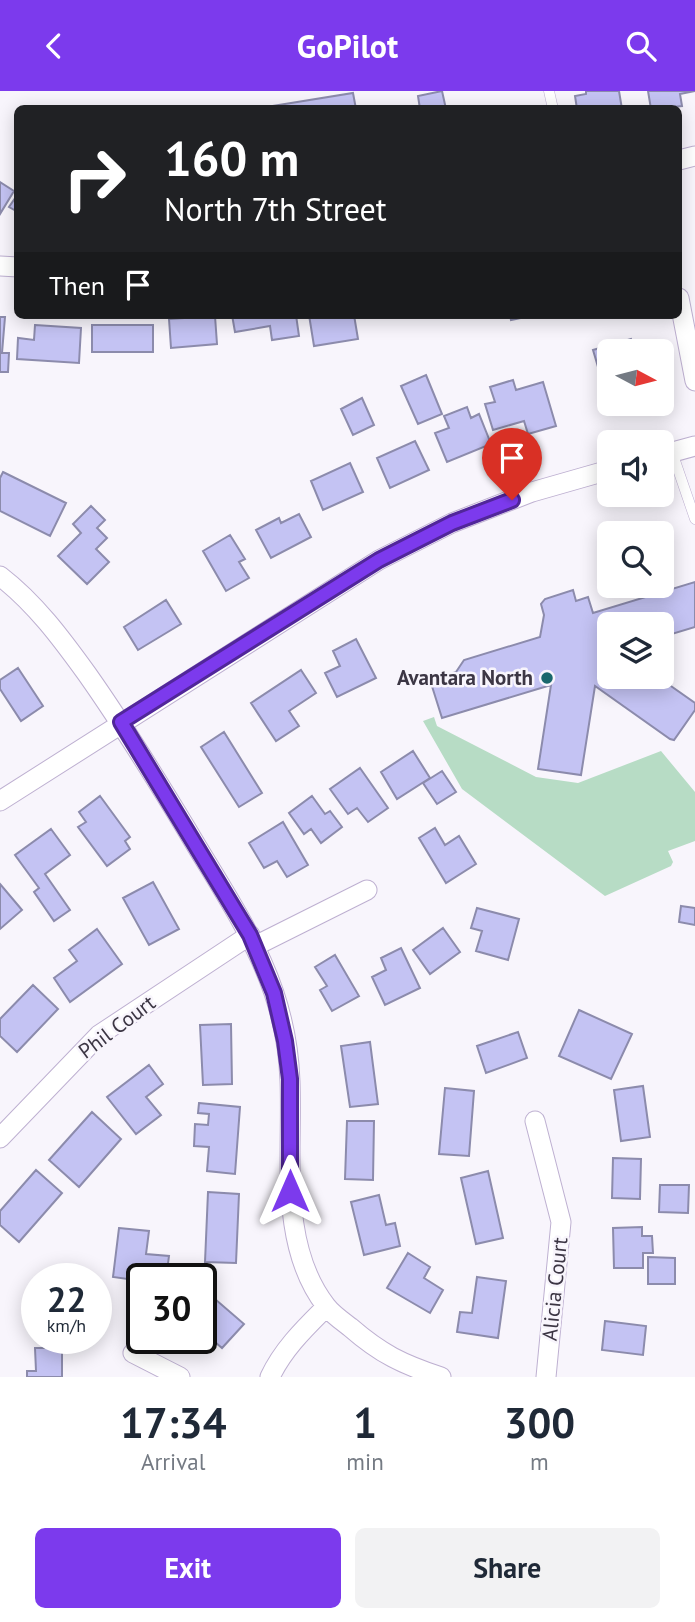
<!DOCTYPE html>
<html lang="en">
<head>
<meta charset="utf-8">
<style>
	:root { --surface:#fff; --page:#f2f2f3; --text:#1f2937; --muted:#747a83; --accent:#7c3aed }
	body { margin:0; font-family:"PT Sans",sans-serif; background:var(--page); color:var(--text); height:100vh; display:flex; flex-direction:column; font-size:26px; white-space:nowrap }
	* { box-sizing:border-box; margin:0 }
	p { font-size:23px; color:var(--muted) }
	.icon { flex:none; width:38px; height:38px; fill:none; stroke:currentColor; stroke-width:2; stroke-linecap:round; stroke-linejoin:round }
	.map { position:relative; height:1286px; overflow:hidden }
	.panel { display:flex; flex-direction:column; background:var(--surface); flex:1 }
	.panel>* { flex:none }
	.banner { position:absolute; left:14px; top:14px; width:668px; height:214px; border-radius:10px; box-shadow:0 4px 18px #0003; background:#202124; color:#fff; overflow:hidden }
	.needle { width:46px; rotate:97deg }
	.tools { position:absolute; left:597px; top:248px; display:grid; gap:14px }
	.tools a { display:grid; place-items:center; width:77px; height:77px; border-radius:10px; background:var(--surface); box-shadow:0 4px 18px #0003; font-size:35px }
	.speed { position:absolute; left:21px; top:1172px; display:flex; gap:14px; font-size:35px; font-weight:700; text-align:center }
	.speed>* { display:grid; place-content:center; width:91px; height:91px; border-radius:50%; background:var(--surface); box-shadow:0 4px 18px #0003; line-height:1 }
	.speed small { font-size:18px; font-weight:400 }
	.speed .limit { border:4px solid #111; border-radius:10px; background:#fff; color:#111 }
	.pin { position:absolute; display:grid; place-items:center; width:60px; height:60px; color:#fff; margin:-72px -30px; border-radius:50% 50% 50% 0; rotate:-45deg; box-shadow:0 0 7px #0007 }
	.pin .icon { rotate:45deg }
	.me { position:absolute; width:77px; margin:-38px; rotate:0deg; stroke-linejoin:round; filter:drop-shadow(0 0 5px #0008) }
	.turn { display:flex; align-items:center; gap:24px; height:147px; padding:0 35px; font-size:32px }
	.turn .icon { width:91px; height:91px; stroke-width:2.5 }
	.turn b { display:block; font-size:49px; line-height:60px }
	.then { display:flex; align-items:center; height:66px; padding:0 35px; background:#0003; gap:14px; font-size:26px }
	.eta { display:flex; justify-content:space-evenly; align-items:center; height:119px; text-align:center }
	.eta b { font-size:42px; font-weight:700; line-height:49px }
	.action { display:flex; gap:14px; margin-top:auto; padding:14px 35px }
	.action a { flex:1; height:80px; border-radius:10px; background:var(--accent); color:#fff; font-size:28px; font-weight:700; line-height:80px; text-align:center }
	.action a+a { background:var(--page); color:var(--text) }
	header { display:flex; justify-content:space-between; align-items:center; height:91px; padding:0 35px; background:var(--accent); color:#fff; font-size:32px; font-weight:700 }
	.map>svg:first-child { display:block }
</style>
</head>
<body>
<header><svg class="icon" aria-label="back" viewBox="0 0 24 24"><path d="M15 5l-7 7 7 7"/></svg>GoPilot<svg class="icon" aria-label="search" viewBox="0 0 24 24"><circle cx="10" cy="10" r="6"/><path d="M15 15l6 6"/></svg></header>
<div class="map">
<svg width="695" height="1286" viewBox="0 0 695 1286">
	<rect width="100%" height="100%" fill="#f8f5fc"/>
	<path fill="#b7dcc5" d="M 434,626 L 437,635 L 536,686 L 578,692 L 661,660 L 695,701 L 695,750 L 668,760 L 673,771 L 671,775 L 605,805 L 462,698 L 423,630 Z"/>
	<path fill="#c4c3f3" stroke="#8c8bac" stroke-width="2" d="M 442,0 L 446,18 L 420,18 L 418,5 Z
		M 586,0 L 619,0 L 622,18 L 577,18 L 575,5 L 586,3 Z
		M 648,0 L 695,0 L 680,3 L 682,15 L 651,18 Z
		M 353,2 L 356,18 L 254,18 Z
		M 0,91 L 14,100 L 0,123 Z
		M 18,103 L 18,121 L 9,116 Z
		M 232,224 L 296,224 L 299,245 L 272,249 L 270,235 L 235,241 Z
		M 309,224 L 354,224 L 358,248 L 314,255 Z
		M 510,224 L 535,224 L 511,229 Z
		M 215,225 L 217,253 L 171,257 L 169,228 Z
		M 0,226 L 5,226 L 2,262 L 9,262 L 8,281 L 0,281 Z
		M 35,234 L 81,237 L 79,272 L 17,268 L 18,247 L 34,249 Z
		M 92,234 L 153,234 L 153,261 L 92,261 Z
		M 631,248 L 635,261 L 609,261 L 609,284 L 601,286 L 593,259 Z
		M 426,284 L 442,323 L 418,333 L 401,295 Z
		M 513,289 L 516,299 L 543,291 L 556,335 L 528,343 L 524,330 L 493,339 L 485,313 L 495,311 L 490,296 Z
		M 362,307 L 374,334 L 353,344 L 341,318 Z
		M 619,313 L 651,313 L 622,323 Z
		M 467,316 L 471,327 L 479,323 L 491,353 L 447,371 L 435,342 L 449,337 L 444,325 Z
		M 415,350 L 429,379 L 390,397 L 377,367 Z
		M 350,372 L 363,401 L 323,419 L 311,390 Z
		M 3,381 L 66,412 L 50,445 L 0,420 L 0,387 Z
		M 91,415 L 105,429 L 97,437 L 107,447 L 96,458 L 109,471 L 87,493 L 58,465 L 81,442 L 73,433 Z
		M 299,423 L 311,446 L 271,467 L 256,439 L 279,427 L 281,432 Z
		M 230,444 L 245,468 L 239,471 L 249,487 L 226,500 L 203,460 Z
		M 695,491 L 695,536 L 662,546 L 662,534 L 609,534 L 609,586 L 658,586 L 695,612 L 695,619 L 674,649 L 670,648 L 595,595 L 581,684 L 538,678 L 551,594 L 442,627 L 430,589 L 456,581 L 464,569 L 540,546 L 544,524 L 541,513 L 545,508 L 573,499 L 576,510 L 588,506 L 593,522 Z
		M 166,509 L 181,533 L 138,559 L 124,536 Z
		M 356,548 L 376,587 L 337,606 L 325,582 L 340,575 L 333,560 Z
		M 18,577 L 43,615 L 21,630 L 0,598 L 0,589 Z
		M 301,579 L 316,602 L 289,620 L 299,635 L 276,650 L 251,612 Z
		M 224,641 L 262,702 L 239,716 L 201,656 Z
		M 413,660 L 430,687 L 397,708 L 381,681 Z
		M 360,677 L 388,717 L 368,731 L 357,717 L 348,723 L 330,698 Z
		M 442,680 L 456,701 L 437,713 L 423,692 Z
		M 100,705 L 130,746 L 125,750 L 130,758 L 107,775 L 78,736 L 86,731 L 79,721 Z
		M 312,705 L 325,723 L 330,720 L 342,736 L 321,752 L 311,738 L 304,743 L 289,722 Z
		M 283,731 L 308,774 L 287,786 L 277,770 L 264,777 L 249,752 Z
		M 435,737 L 445,754 L 459,745 L 476,773 L 446,792 L 419,747 Z
		M 51,738 L 70,764 L 45,783 L 70,819 L 54,830 L 34,801 L 39,797 L 15,764 Z
		M 153,791 L 179,838 L 149,854 L 123,807 Z
		M 0,793 L 22,819 L 0,838 Z
		M 681,815 L 695,817 L 695,834 L 679,831 Z
		M 477,817 L 519,828 L 508,869 L 476,860 L 482,840 L 471,837 Z
		M 443,837 L 460,861 L 430,883 L 413,859 Z
		M 97,838 L 122,873 L 70,911 L 54,887 L 77,870 L 69,859 Z
		M 401,857 L 420,897 L 385,914 L 372,886 L 386,879 L 381,867 Z
		M 335,864 L 359,905 L 332,920 L 320,899 L 327,895 L 315,876 Z
		M 33,894 L 58,918 L 17,961 L 0,945 L 0,928 Z
		M 579,919 L 632,943 L 611,988 L 559,965 Z
		M 231,933 L 232,993 L 203,994 L 200,934 Z
		M 518,941 L 527,967 L 486,982 L 477,955 Z
		M 370,951 L 378,1013 L 350,1016 L 341,955 Z
		M 149,974 L 163,993 L 146,1006 L 161,1024 L 136,1043 L 107,1006 Z
		M 643,995 L 650,1046 L 621,1050 L 614,999 Z
		M 445,997 L 474,1000 L 469,1065 L 439,1063 Z
		M 199,1012 L 240,1016 L 235,1083 L 207,1080 L 209,1056 L 194,1055 L 195,1033 L 208,1034 L 209,1023 L 198,1022 Z
		M 92,1021 L 121,1048 L 79,1096 L 49,1069 Z
		M 347,1030 L 374,1030 L 373,1089 L 345,1088 Z
		M 613,1067 L 641,1068 L 640,1108 L 612,1107 Z
		M 36,1079 L 62,1102 L 19,1151 L 0,1134 L 0,1120 Z
		M 488,1080 L 503,1147 L 476,1153 L 461,1087 Z
		M 660,1094 L 689,1094 L 688,1122 L 659,1121 Z
		M 208,1101 L 239,1103 L 236,1172 L 205,1171 Z
		M 379,1104 L 386,1134 L 395,1132 L 400,1155 L 364,1164 L 351,1111 Z
		M 642,1136 L 642,1145 L 652,1145 L 653,1162 L 643,1162 L 643,1177 L 614,1177 L 613,1137 Z
		M 119,1137 L 149,1140 L 146,1163 L 169,1165 L 166,1188 L 142,1190 L 113,1186 Z
		M 408,1162 L 430,1176 L 424,1187 L 443,1199 L 430,1222 L 387,1197 Z
		M 648,1166 L 675,1167 L 675,1193 L 648,1193 Z
		M 71,1180 L 84,1188 L 65,1188 Z
		M 477,1186 L 506,1190 L 498,1247 L 457,1241 L 460,1221 L 472,1222 Z
		M 208,1202 L 244,1233 L 222,1257 L 201,1239 L 201,1209 Z
		M 605,1230 L 646,1235 L 643,1264 L 602,1259 Z
		M 35,1257 L 62,1257 L 62,1286 L 27,1286 L 27,1280 L 36,1280 Z"/>
	<g fill="none" stroke-linecap="round" stroke-linejoin="round">
		<defs>
			<path id="service" d="M 549,0 L 553,18
				M 672,361 L 695,428"/>
			<path id="minor" d="M 679,69 L 695,65
				M 0,175 L 18,176
				M 679,207 L 695,290
				M 662,364 L 695,355
				M 0,485 C 35,512 61,547 87,583 C 123,634 155,686 187,739 C 218,792 254,843 274,902 C 283,929 289,961 290,990 C 293,1063 278,1153 326,1215 C 332,1223 342,1230 350,1236 C 381,1263 402,1273 441,1286
				M 0,710 L 379,469 L 452,432 L 532,401 L 609,379
				M 255,855 L 367,799
				M 535,1030 L 561,1131 L 546,1286
				M 0,1047 L 99,944 L 250,844
				M 133,1262 L 180,1286
				M 270,1286 C 283,1258 305,1237 326,1216"/>
		</defs>
		<use href="#service" stroke="#beb0d1" stroke-width="11"/>
		<use href="#minor" stroke="#beb0d1" stroke-width="21"/>
		<use href="#service" stroke="#fff" stroke-width="10"/>
		<use href="#minor" stroke="#fff" stroke-width="19"/>
	</g>
	<g fill="none" stroke-linecap="round" stroke-linejoin="round">
		<defs>
			<path id="route" d="M 290,1100 L 290,988 L 285,950 L 274,902 L 250,844 L 121,631 L 379,469 L 452,432 L 512,409"/>
		</defs>
		<use href="#route" stroke="#51269a" stroke-width="18"/>
		<use href="#route" stroke="#7c3aed" stroke-width="12"/>
	</g>
	<circle fill="#19676c" stroke="#f8f5fc" stroke-width="2.5" cx="547" cy="587" r="7"/>
	<g text-anchor="middle" stroke-width="5" stroke-linejoin="round" paint-order="stroke">
		<g font-size="21" font-weight="bold" fill="#3c3644" stroke="#f8f5fc" text-anchor="end">
			<text x="533" y="594">Avantara North</text>
		</g>
		<g font-size="21" fill="#3c3644" stroke="#f8f5fc">
			<text transform="translate(117 936) rotate(-37)" y="7">Phil Court</text>
			<text transform="translate(555 1198) rotate(-84)" y="7">Alicia Court</text>
		</g>
	</g>
</svg>
<div class="tools">
<a><svg class="needle" viewBox="-14 -14 28 28"><path d="M0-13l5 13h-10z" fill="#e53935"/><path d="M0 13l5-13h-10z" fill="#747a83"/></svg></a>
<a><svg class="icon" aria-label="sound" viewBox="0 0 24 24"><path d="M4 9h4l5-4v14l-5-4H4zM17 9q2 3 0 6"/></svg></a>
<a><svg class="icon" aria-label="search" viewBox="0 0 24 24"><circle cx="10" cy="10" r="6"/><path d="M15 15l6 6"/></svg></a>
<a><svg class="icon" aria-label="layers" viewBox="0 0 24 24"><path d="M12 4l9 5-9 5-9-5zM3 14l9 5 9-5"/></svg></a>
</div>
<div class="speed"><div>22<small>km/h</small></div><div class="limit">30</div></div>
<div class="pin" style="left:512px;top:409px;background:#d93025"><svg class="icon" aria-label="arrive" viewBox="0 0 24 24"><path d="M6 21V4h12l-3 4 3 4H6"/></svg></div>
<svg class="me" style="left:290px;top:1100px" viewBox="-20 -20 40 40"><path d="M0-17L14 15 0 8-14 15z" fill="#7c3aed" stroke="#fff" stroke-width="4"/></svg>
<div class="banner">
<div class="turn"><svg class="icon" aria-label="right" viewBox="0 0 24 24"><path d="M7 20v-9h11M14 6l5 5-5 5"/></svg><div><b>160 m</b>North 7th Street</div></div>
<div class="then">Then<svg class="icon" aria-label="arrive" viewBox="0 0 24 24"><path d="M6 21V4h12l-3 4 3 4H6"/></svg></div>
</div>
</div>
<section class="panel">
<div class="eta">
<div><b>17:34</b><p>Arrival</p></div>
<div><b>1</b><p>min</p></div>
<div><b>300</b><p>m</p></div>
</div>
<div class="action"><a>Exit</a><a>Share</a></div>
</section>
</body>
</html>
